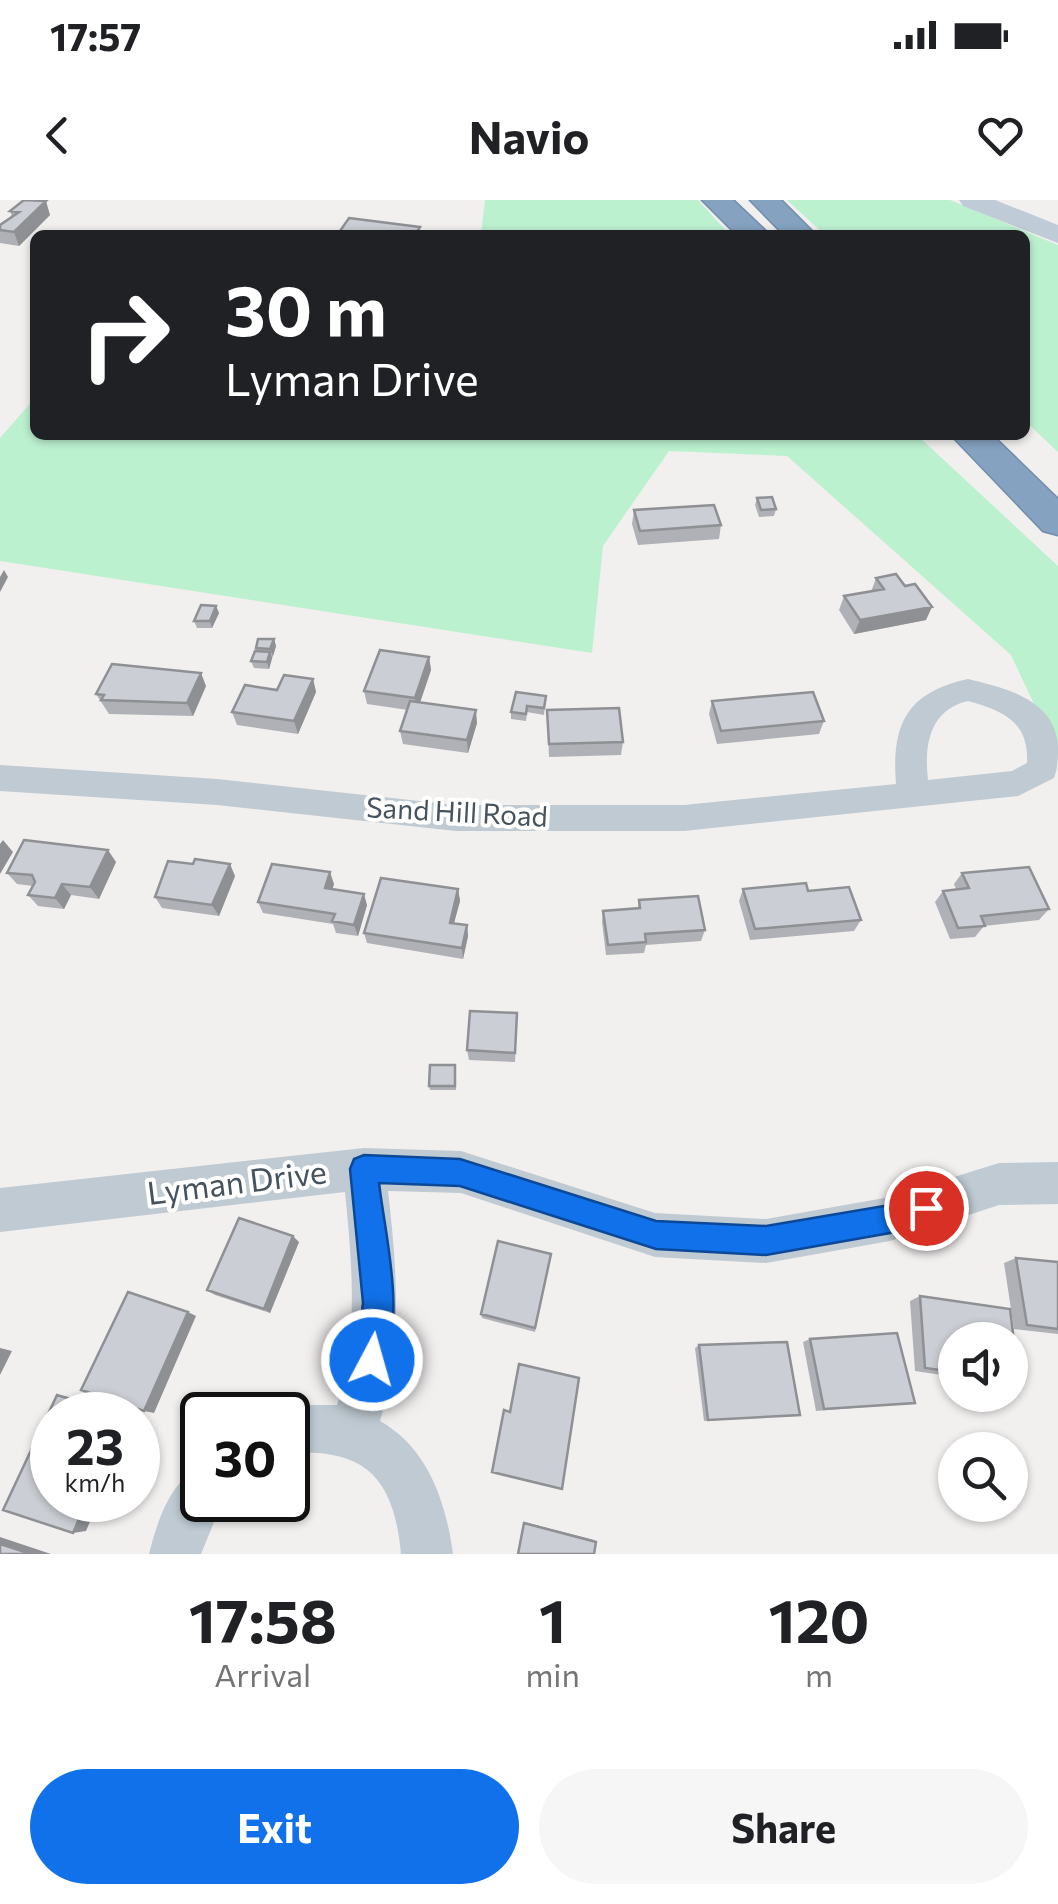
<!DOCTYPE html>
<html lang="en">
<head>
<meta charset="utf-8">
<style>
	:root { --surface:#fff; --page:#f6f6f6; --text:#202124; --muted:#757577; --accent:#1171ea }
	body { margin:0; font-family:Commissioner,sans-serif; background:var(--page); color:var(--text); height:100vh; display:flex; flex-direction:column; font-size:38px; white-space:nowrap }
	* { box-sizing:border-box; margin:0 }
	p { font-size:32px; color:var(--muted) }
	.icon { flex:none; width:55px; height:55px; fill:none; stroke:currentColor; stroke-width:2; stroke-linecap:round; stroke-linejoin:round }
	.map { position:relative; height:1354px; overflow:hidden }
	.sheet { display:flex; flex-direction:column; background:var(--surface); flex:1 }
	.sheet>* { flex:none }
	.hud { position:absolute; left:30px; top:30px; width:1000px; height:210px; border-radius:15px; box-shadow:0 2px 8px #0004; background:#202124; color:#fff; overflow:hidden }
	.controls { position:absolute; left:938px; top:1122px; display:grid; gap:20px }
	.controls a { display:grid; place-items:center; width:90px; height:90px; border-radius:50%; background:var(--surface); box-shadow:0 2px 8px #0004; font-size:50px }
	.speed { position:absolute; left:30px; top:1192px; display:flex; gap:20px; font-size:50px; font-weight:700; text-align:center }
	.speed>* { display:grid; place-content:center; width:130px; height:130px; border-radius:50%; background:var(--surface); box-shadow:0 2px 8px #0004; line-height:1 }
	.speed small { font-size:25px; font-weight:400 }
	.speed .limit { border:5px solid #111; border-radius:15px; background:#fff; color:#111 }
	.pin { position:absolute; display:grid; place-items:center; width:85px; height:85px; color:#fff; margin:-42px; border:5px solid #fff; border-radius:50%; box-shadow:0 2px 10px #0007 }
	.me { position:absolute; width:110px; margin:-55px; rotate:6deg; stroke-linejoin:round; filter:drop-shadow(0 0 8px #0008) }
	.turn { display:flex; align-items:center; gap:35px; height:210px; padding:0 30px; font-size:45px }
	.turn .icon { width:130px; height:130px; stroke-width:2.5 }
	.turn b { display:block; font-size:70px; line-height:85px }
	.eta { display:flex; justify-content:space-evenly; align-items:center; height:170px; text-align:center }
	.eta b { font-size:60px; font-weight:700; line-height:70px }
	.cta { display:flex; gap:20px; margin-top:auto; padding:20px 30px }
	.cta a { flex:1; height:115px; border-radius:60px; background:var(--accent); color:#fff; font-size:40px; font-weight:700; line-height:115px; text-align:center }
	.cta a+a { background:var(--page); color:var(--text) }
	.status { display:flex; justify-content:space-between; align-items:center; height:70px; padding:0 50px; background:var(--surface); direction:ltr }
	.status svg { height:28px; fill:currentColor }
	header { display:flex; justify-content:space-between; align-items:center; height:130px; padding:0 30px; background:var(--surface); font-size:45px; font-weight:700 }
	.map>svg:first-child { display:block }
</style>
</head>
<body>
<div class="status"><b>17:57</b><svg viewBox="0 0 49 12"><path d="M0 12V9h3v3zM5 12V6h3v6zM10 12V3h3v9zM15 12V0h3v12zM26 1h20v11H26zM47 4h2v5h-2z"/></svg></div>
<header><svg class="icon" aria-label="back" viewBox="0 0 24 24"><path d="M15 5l-7 7 7 7"/></svg>Navio<svg class="icon" aria-label="heart" viewBox="0 0 24 24"><path d="M12 20l-8-8c-3-5 5-10 8-4 3-6 11-1 8 4z"/></svg></header>
<div class="map">
<svg width="1058" height="1354" viewBox="0 0 1058 1354">
	<rect width="100%" height="100%" fill="#f2efef"/>
	<path fill="#bcf1d0" d="M 485,0 L 698,0 L 730,35 L 481,35 Z
		M 787,0 L 950,0 L 1058,45 L 1058,252 L 1025,221 L 1025,35 L 825,35 Z
		M 35,198 L 35,235 L 917,235 L 1058,366 L 1058,555 L 1011,455 L 787,256 L 669,251 L 603,346 L 592,453 L 0,361 L 0,238 Z"/>
	<g fill="none" stroke-linecap="round" stroke-linejoin="round">
		<defs>
			<path id="highway" d="M 702,0 L 733,0 L 770,35 L 737,35 Z
				M 750,0 L 781,0 L 816,35 L 784,35 Z
				M 951,235 L 992,235 L 1058,299 L 1058,335 L 1043,331 Z"/>
		</defs>
		<use href="#highway" stroke="#708dac" stroke-width="3"/>
		<path fill="#bfcad2" fill-rule="evenodd" d="M 968,479 C 1005,488 1055,499 1058,546 C 1058,557 1058,568 1054,578 L 1018,596 L 684,631 L 456,631 L 217,605 L 0,591 L 0,565 L 217,579 L 456,605 L 684,605 L 896,584 C 891,523 908,492 968,479 ZM 968,501 C 1004,511 1029,522 1027,563 L 1012,571 L 928,580 C 924,546 929,510 968,501 Z
			M 364,948 L 461,951 L 655,1013 L 766,1019 L 890,997 L 999,963 L 1058,962 L 1058,1004 L 999,1005 L 890,1041 L 766,1063 L 655,1057 L 461,993 L 388,991 C 397,1069 403,1144 380,1221 C 428,1248 446,1302 453,1354 L 401,1354 C 394,1277 365,1248 288,1253 L 288,1215 L 270,1215 L 288,1205 L 337,1205 C 359,1136 352,1063 345,992 L 0,1032 L 0,988 Z
			M 202,1266 L 202,1300 L 223,1300 L 201,1354 L 149,1354 C 157,1322 171,1279 202,1266 Z"/>
		<path fill="#bfcbd7" fill-rule="evenodd" d="M 959,0 L 995,0 L 1058,25 L 1058,43 L 963,6 Z"/>
		<use href="#highway" fill="#85a2c0" fill-rule="evenodd"/>
	</g>
	<path fill="#afb1b6" d="M 24,0 L 44,0 L 50,15 L 19,46 L 0,43 L 0,25 L 12,17 L 10,11 Z
		M 420,27 L 420,35 L 341,35 L 340,31 Z
		M 757,298 L 776,309 L 774,316 L 759,317 L 755,305 Z
		M 634,310 L 721,325 L 719,339 L 638,345 L 632,324 Z
		M 876,378 L 926,420 L 854,434 L 839,410 L 844,396 L 871,392 Z
		M 216,406 L 219,413 L 212,428 L 197,428 L 194,421 Z
		M 274,439 L 276,446 L 269,469 L 254,468 L 251,461 L 256,451 L 256,448 Z
		M 429,457 L 431,470 L 420,503 L 477,523 L 468,553 L 403,544 L 400,531 L 408,510 L 367,504 L 364,491 Z
		M 313,479 L 316,492 L 298,534 L 237,525 L 232,512 L 277,490 Z
		M 206,486 L 193,516 L 109,514 L 96,494 Z
		M 546,496 L 544,515 L 527,512 L 526,521 L 511,519 L 511,512 Z
		M 712,501 L 824,521 L 819,534 L 717,544 L 709,514 Z
		M 547,510 L 623,542 L 621,555 L 549,557 Z
		M 116,662 L 99,699 L 71,695 L 64,709 L 38,706 L 28,695 L 33,686 L 17,684 L 7,673 Z
		M 962,673 L 1049,709 L 1039,720 L 984,726 L 975,737 L 950,739 L 935,702 L 943,691 L 956,689 L 954,684 Z
		M 235,676 L 219,716 L 162,708 L 155,697 Z
		M 334,684 L 332,689 L 367,705 L 358,736 L 336,733 L 333,724 L 263,713 L 258,702 Z
		M 458,689 L 460,701 L 454,723 L 467,725 L 468,736 L 463,759 L 367,743 L 364,733 Z
		M 743,689 L 808,691 L 861,720 L 854,731 L 750,740 L 739,701 Z
		M 639,700 L 705,730 L 701,741 L 646,745 L 644,753 L 606,755 L 602,722 L 603,711 L 638,708 Z
		M 517,823 L 515,862 L 469,860 L 467,850 Z
		M 456,869 L 456,890 L 430,890 L 429,886 Z
		M 299,1042 L 270,1113 L 215,1095 L 207,1090 Z
		M 1016,1058 L 1058,1062 L 1058,1134 L 1014,1129 L 1004,1063 Z
		M 550,1059 L 535,1132 L 482,1118 L 481,1114 Z
		M 920,1096 L 1010,1109 L 1019,1182 L 1010,1183 L 1010,1140 L 955,1140 L 955,1177 L 915,1171 L 910,1101 Z
		M 810,1139 L 915,1203 L 816,1211 L 803,1142 Z
		M 699,1145 L 800,1215 L 704,1221 L 695,1148 Z"/>
	<path fill="#8e9094" d="M 41,0 L 46,1 L 50,15 L 19,46 L 14,32 Z
		M 4,370 L 8,377 L 0,392 L 0,377 Z
		M 216,406 L 219,413 L 212,428 L 210,421 Z
		M 932,407 L 926,420 L 854,434 L 860,420 Z
		M 274,439 L 276,446 L 273,456 L 270,449 Z
		M 270,452 L 272,458 L 269,469 L 267,462 Z
		M 429,457 L 431,470 L 417,511 L 415,498 Z
		M 201,473 L 206,486 L 193,516 L 187,503 Z
		M 313,479 L 316,492 L 298,534 L 294,521 Z
		M 476,510 L 477,523 L 468,553 L 467,540 Z
		M 3,640 L 13,652 L 0,674 L 0,644 Z
		M 108,650 L 116,662 L 99,699 L 90,687 Z
		M 230,664 L 235,676 L 219,716 L 212,705 Z
		M 330,672 L 334,684 L 329,700 L 325,688 Z
		M 62,684 L 71,695 L 64,709 L 55,698 Z
		M 458,689 L 460,701 L 451,734 L 450,723 Z
		M 364,694 L 367,705 L 358,736 L 354,725 Z
		M 467,725 L 468,736 L 463,759 L 462,748 Z
		M 293,1036 L 299,1042 L 270,1113 L 264,1109 Z
		M 188,1112 L 196,1116 L 154,1213 L 144,1211 Z
		M 0,1148 L 12,1151 L 0,1175 Z
		M 57,1195 L 69,1197 L 128,1215 L 122,1215 Z
		M 87,1300 L 99,1300 L 86,1331 L 73,1333 Z
		M 524,1322 L 594,1340 L 596,1342 L 524,1323 Z
		M 0,1337 L 51,1354 L 31,1354 L 0,1344 Z"/>
	<path fill="#cbced4" stroke="#8e9094" stroke-width="2.5" d="M 24,0 L 46,1 L 14,32 L 0,30 L 0,25 L 19,12 L 10,11 Z
		M 349,18 L 420,27 L 415,35 L 372,35 L 340,31 Z
		M 772,297 L 776,309 L 761,310 L 757,298 Z
		M 714,305 L 721,325 L 640,331 L 634,310 Z
		M 896,374 L 905,386 L 915,384 L 932,407 L 860,420 L 844,396 L 884,389 L 876,378 Z
		M 201,405 L 216,406 L 210,421 L 194,421 Z
		M 258,439 L 274,439 L 270,449 L 256,448 Z
		M 380,450 L 429,457 L 415,498 L 364,491 Z
		M 255,451 L 270,452 L 267,462 L 251,461 Z
		M 112,464 L 201,473 L 187,503 L 101,500 L 104,495 L 96,494 Z
		M 284,475 L 313,479 L 294,521 L 232,512 L 245,485 L 277,490 Z
		M 516,492 L 546,496 L 544,508 L 527,506 L 526,514 L 511,512 Z
		M 813,492 L 824,521 L 721,531 L 712,501 Z
		M 410,501 L 476,510 L 467,540 L 400,531 Z
		M 619,508 L 623,542 L 549,544 L 547,510 Z
		M 24,640 L 108,650 L 90,687 L 62,684 L 55,698 L 28,695 L 35,682 L 32,675 L 7,673 Z
		M 195,659 L 230,664 L 212,705 L 155,697 L 168,661 L 193,664 Z
		M 272,664 L 330,672 L 325,688 L 364,694 L 354,725 L 332,721 L 335,714 L 258,702 Z
		M 1029,667 L 1049,709 L 981,716 L 985,726 L 958,728 L 943,691 L 969,688 L 962,673 Z
		M 381,678 L 458,689 L 450,723 L 467,725 L 462,748 L 364,733 Z
		M 806,683 L 808,691 L 849,687 L 861,720 L 755,729 L 743,689 Z
		M 698,696 L 705,730 L 645,734 L 646,742 L 608,745 L 603,711 L 640,708 L 639,700 Z
		M 470,811 L 517,813 L 515,853 L 467,850 Z
		M 430,865 L 455,865 L 455,886 L 429,886 Z
		M 239,1018 L 293,1036 L 264,1109 L 207,1090 Z
		M 498,1041 L 551,1054 L 535,1128 L 481,1114 Z
		M 1016,1058 L 1058,1062 L 1058,1129 L 1027,1125 Z
		M 128,1092 L 188,1112 L 144,1211 L 81,1190 Z
		M 920,1096 L 1010,1109 L 1019,1182 L 1010,1180 L 1010,1140 L 955,1140 L 955,1172 L 925,1168 Z
		M 897,1133 L 915,1203 L 824,1209 L 810,1139 Z
		M 787,1142 L 800,1215 L 708,1220 L 699,1145 Z
		M 519,1164 L 579,1178 L 562,1289 L 492,1272 L 504,1210 L 510,1212 Z
		M 57,1195 L 122,1215 L 52,1215 L 52,1300 L 87,1300 L 73,1333 L 3,1310 Z
		M 524,1323 L 596,1342 L 594,1354 L 518,1354 Z
		M 0,1344 L 31,1354 L 0,1354 Z"/>
	<path fill="#1171ea" stroke="#0b4998" stroke-width="2.5" d="M 364,955 L 460,959 L 656,1021 L 766,1026 L 890,1005 L 926,993 L 936,998 L 940,1008 L 936,1017 L 890,1033 L 766,1055 L 656,1049 L 460,986 L 379,983 C 386,1041 406,1115 382,1171 L 372,1175 L 361,1171 L 356,1160 L 363,1103 L 350,969 L 354,959 Z"/>
	<g text-anchor="middle" stroke-width="8" stroke-linejoin="round" paint-order="stroke">
		<g font-size="28" fill="#46535e" stroke="#fff">
			<text transform="translate(457 612) rotate(3)" y="10">Sand Hill Road</text>
		</g>
		<g font-size="32" fill="#46535e" stroke="#fff">
			<text transform="translate(237 983) rotate(-7)" y="11">Lyman Drive</text>
		</g>
	</g>
</svg>
<div class="controls">
<a><svg class="icon" aria-label="sound" viewBox="0 0 24 24"><path d="M4 9h4l5-4v14l-5-4H4zM17 9q2 3 0 6"/></svg></a>
<a><svg class="icon" aria-label="search" viewBox="0 0 24 24"><circle cx="10" cy="10" r="6"/><path d="M15 15l6 6"/></svg></a>
</div>
<div class="speed"><div>23<small>km/h</small></div><div class="limit">30</div></div>
<div class="pin" style="left:926px;top:1008px;background:#d93025"><svg class="icon" aria-label="arrive" viewBox="0 0 24 24"><path d="M6 21V4h12l-3 4 3 4H6"/></svg></div>
<svg class="me" style="left:372px;top:1160px" viewBox="-20 -20 40 40"><circle r="17" fill="#1171ea" stroke="#fff" stroke-width="3"/><path d="M0-11L8 9 0 5-8 9z" fill="#fff"/></svg>
<div class="hud">
<div class="turn"><svg class="icon" aria-label="right" viewBox="0 0 24 24"><path d="M7 20v-9h11M14 6l5 5-5 5"/></svg><div><b>30 m</b>Lyman Drive</div></div>
</div>
</div>
<section class="sheet">
<div class="eta">
<div><b>17:58</b><p>Arrival</p></div>
<div><b>1</b><p>min</p></div>
<div><b>120</b><p>m</p></div>
</div>
<div class="cta"><a>Exit</a><a>Share</a></div>
</section>
</body>
</html>
